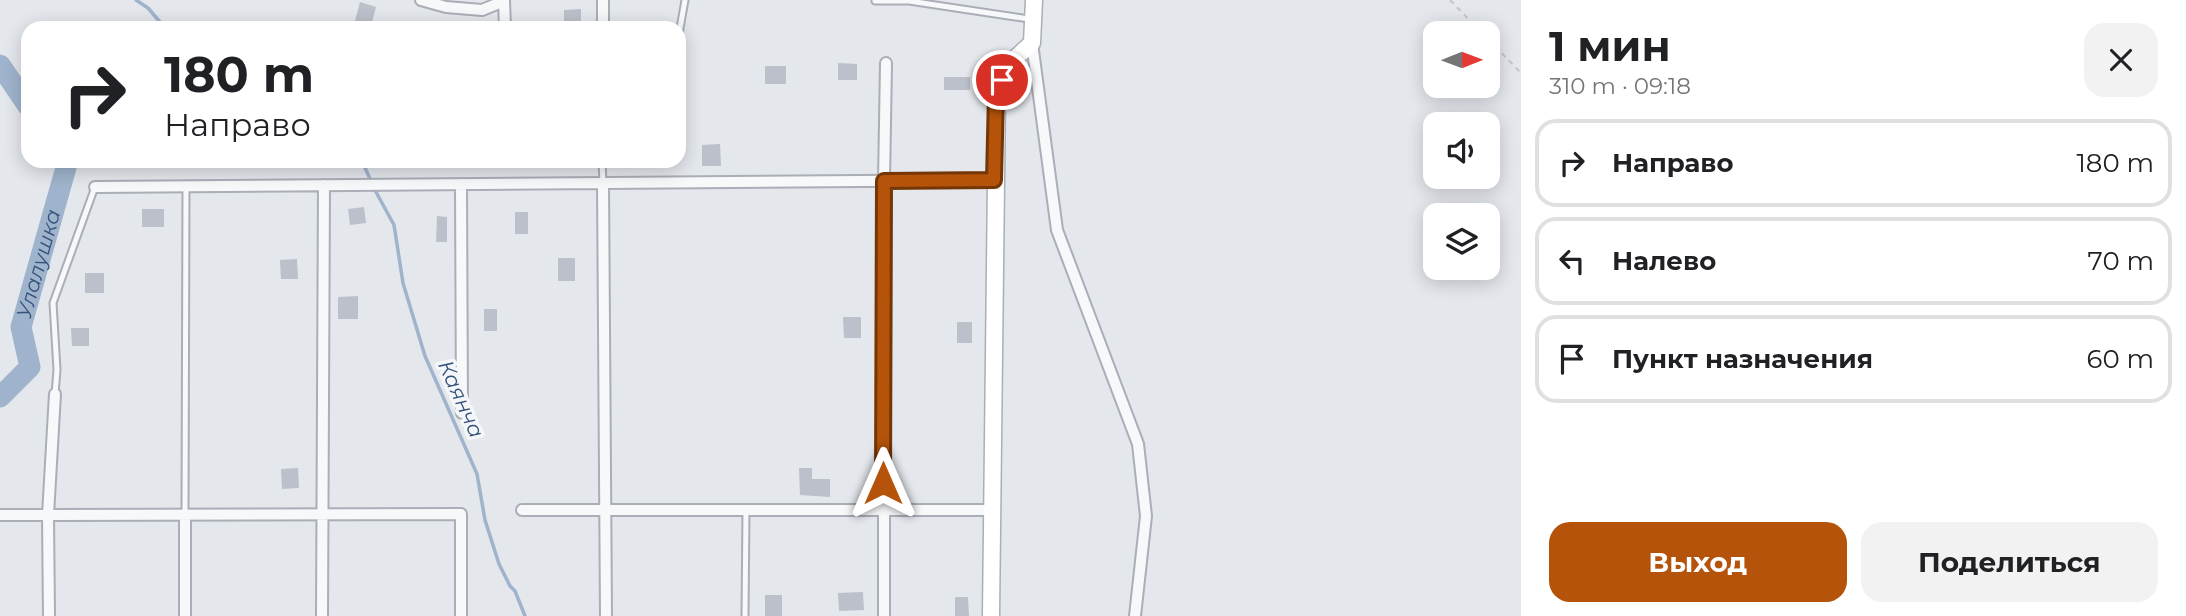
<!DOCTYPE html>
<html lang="ru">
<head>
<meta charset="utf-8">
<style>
	:root { --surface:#fff; --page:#f2f2f2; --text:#202124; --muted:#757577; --line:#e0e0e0; --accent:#b45309 }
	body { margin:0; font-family:Montserrat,sans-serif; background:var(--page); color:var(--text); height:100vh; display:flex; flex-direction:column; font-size:26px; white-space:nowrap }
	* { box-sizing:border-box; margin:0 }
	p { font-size:23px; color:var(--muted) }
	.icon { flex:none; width:38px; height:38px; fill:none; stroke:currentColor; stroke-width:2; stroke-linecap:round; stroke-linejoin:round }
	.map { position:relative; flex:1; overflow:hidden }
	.side { display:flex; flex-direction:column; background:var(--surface); width:665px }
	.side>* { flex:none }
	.banner { position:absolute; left:21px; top:21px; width:665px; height:147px; border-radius:21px; box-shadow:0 4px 18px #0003; background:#fff; color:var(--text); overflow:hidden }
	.needle { width:46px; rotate:89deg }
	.buttons { position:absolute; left:1423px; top:21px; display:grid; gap:14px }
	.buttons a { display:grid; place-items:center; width:77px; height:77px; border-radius:14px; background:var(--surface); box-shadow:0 4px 18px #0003; font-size:35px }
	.pin { position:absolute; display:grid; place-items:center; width:60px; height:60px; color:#fff; margin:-30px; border:4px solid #fff; border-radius:50%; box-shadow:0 2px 7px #0007 }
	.me { position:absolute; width:77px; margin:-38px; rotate:0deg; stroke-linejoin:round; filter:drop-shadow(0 0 5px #0008) }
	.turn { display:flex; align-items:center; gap:24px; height:147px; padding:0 28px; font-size:32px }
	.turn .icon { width:91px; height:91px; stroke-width:2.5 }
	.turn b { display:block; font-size:49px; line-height:60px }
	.round { display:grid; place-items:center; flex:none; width:74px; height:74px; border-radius:21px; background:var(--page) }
	.headline { display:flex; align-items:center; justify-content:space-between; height:119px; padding:0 28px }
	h1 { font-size:42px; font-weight:700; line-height:52px }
	.primary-button { display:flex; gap:14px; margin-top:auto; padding:14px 28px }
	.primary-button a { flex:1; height:80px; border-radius:21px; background:var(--accent); color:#fff; font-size:28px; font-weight:700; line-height:80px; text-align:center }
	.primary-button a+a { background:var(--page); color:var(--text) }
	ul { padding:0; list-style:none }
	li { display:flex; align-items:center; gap:21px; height:88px; margin:0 14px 10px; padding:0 14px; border:4px solid var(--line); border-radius:21px }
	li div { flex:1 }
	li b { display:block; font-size:26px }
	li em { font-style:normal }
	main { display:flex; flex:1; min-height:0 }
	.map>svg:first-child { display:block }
</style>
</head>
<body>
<main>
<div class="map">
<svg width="1521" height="616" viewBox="0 0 1521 616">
	<rect width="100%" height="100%" fill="#e4e7ec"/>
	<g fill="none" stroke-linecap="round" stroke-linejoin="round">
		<path stroke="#9fb4cc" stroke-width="3.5" d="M 136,0 L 148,8 L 165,28
			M 362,161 L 371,181
			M 376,192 L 394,225 L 403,283 L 425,356 L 477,474 L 485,520 L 499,564 L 510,586 L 515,591 L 525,616"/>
		<g stroke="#9fb4cc" stroke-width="21">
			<path d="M 0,65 L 28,106"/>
			<path id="s1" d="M 0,397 L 30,367 L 21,327 L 67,164 L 65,161"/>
		</g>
	</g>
	<path fill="#bbc0ca" d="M 360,2 L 376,7 L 371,26 L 355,21 Z
		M 581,9 L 581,28 L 564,28 L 564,10 Z
		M 838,63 L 857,64 L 857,80 L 838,80 Z
		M 765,66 L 786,66 L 786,84 L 765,84 Z
		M 944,77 L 970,77 L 970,90 L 944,90 Z
		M 720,144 L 721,166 L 702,166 L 702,145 Z
		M 364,207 L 366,223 L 350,225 L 348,209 Z
		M 142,209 L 164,209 L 164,227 L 142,227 Z
		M 515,212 L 528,212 L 528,234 L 515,234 Z
		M 437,216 L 447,217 L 447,242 L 436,242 Z
		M 558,258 L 575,258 L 575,281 L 558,281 Z
		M 297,259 L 298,279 L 281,279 L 280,260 Z
		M 85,273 L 104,273 L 104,293 L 85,293 Z
		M 358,296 L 358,319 L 338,319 L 338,297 Z
		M 484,309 L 497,309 L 497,331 L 484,331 Z
		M 843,317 L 861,317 L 861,338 L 844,338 Z
		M 957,322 L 972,322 L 972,343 L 957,343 Z
		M 71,328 L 89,328 L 89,346 L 72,346 Z
		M 298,468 L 299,488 L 282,489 L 281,469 Z
		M 799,468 L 812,468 L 812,479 L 830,479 L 830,497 L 800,495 Z
		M 863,592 L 864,610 L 839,611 L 838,593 Z
		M 765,595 L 782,595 L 782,616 L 765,616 Z
		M 955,597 L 968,597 L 969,616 L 955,616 Z"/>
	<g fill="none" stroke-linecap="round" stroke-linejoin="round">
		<defs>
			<path id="lane" d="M 875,1 L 909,1 L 1029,19
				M 679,34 L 685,0
				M 602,161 L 603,183
				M 55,394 L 57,370 L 53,303 L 95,187
				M 185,515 L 186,187
				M 745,616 L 746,510"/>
			<path id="street" d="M 421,0 L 446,7 L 482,10 L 504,1
				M 504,0 L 505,28
				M 603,0 L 603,28
				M 1032,43 L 1057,230 L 1138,444 L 1146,516 L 1135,616
				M 603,183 L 606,616
				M 461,184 L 462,413
				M 95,187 L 994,180
				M 522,510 L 991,510
				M 0,515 L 48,515 L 55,394
				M 49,616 L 48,515 L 461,514 L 461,616
				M 185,616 L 185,515
				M 322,616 L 324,185
				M 884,616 L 884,181 L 886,63"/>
			<path id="secondary" d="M 991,616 L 997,94 L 1008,65 L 1032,43 L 1034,0"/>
		</defs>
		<use href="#lane" stroke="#a9aeb7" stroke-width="9"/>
		<use href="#street" stroke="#a9aeb7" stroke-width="14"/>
		<use href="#secondary" stroke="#a9aeb7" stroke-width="19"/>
		<path stroke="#c2c5cb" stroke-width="2" stroke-dasharray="5 5" stroke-linecap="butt" d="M 1450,0 L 1482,33
			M 1488,39 L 1521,73"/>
		<use href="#lane" stroke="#f7f8fa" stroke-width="5"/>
		<use href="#street" stroke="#f7f8fa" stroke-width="10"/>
		<use href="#secondary" stroke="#fff" stroke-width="16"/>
	</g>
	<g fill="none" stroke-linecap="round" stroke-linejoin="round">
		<defs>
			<path id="route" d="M 883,483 L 884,181 L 994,180 L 996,94 L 1002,80"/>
		</defs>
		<use href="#route" stroke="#753606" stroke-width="18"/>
		<use href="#route" stroke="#b45309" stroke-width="12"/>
	</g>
	<g text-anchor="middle" stroke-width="7" stroke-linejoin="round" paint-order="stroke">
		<g font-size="21" font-style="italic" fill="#34527a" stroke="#f4f6f9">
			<text dy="7" stroke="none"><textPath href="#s1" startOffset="149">Улалушка</textPath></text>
			<text transform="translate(461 399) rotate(66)" y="7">Каянча</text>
		</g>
	</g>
</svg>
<div class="buttons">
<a><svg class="needle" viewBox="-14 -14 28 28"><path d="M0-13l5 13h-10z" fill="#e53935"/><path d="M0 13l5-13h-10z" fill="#757577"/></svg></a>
<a><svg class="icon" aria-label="sound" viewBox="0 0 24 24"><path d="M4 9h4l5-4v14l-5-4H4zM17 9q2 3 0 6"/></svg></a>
<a><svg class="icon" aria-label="layers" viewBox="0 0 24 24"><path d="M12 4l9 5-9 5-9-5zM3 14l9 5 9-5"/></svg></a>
</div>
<div class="pin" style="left:1002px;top:80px;background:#d93025"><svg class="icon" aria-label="arrive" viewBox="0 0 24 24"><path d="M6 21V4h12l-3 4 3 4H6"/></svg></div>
<svg class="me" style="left:883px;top:483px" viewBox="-20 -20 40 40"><path d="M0-17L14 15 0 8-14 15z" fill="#b45309" stroke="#fff" stroke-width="4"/></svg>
<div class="banner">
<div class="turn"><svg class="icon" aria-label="right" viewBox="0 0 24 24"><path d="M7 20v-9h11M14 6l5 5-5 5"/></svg><div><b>180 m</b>Направо</div></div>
</div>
</div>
<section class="side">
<div class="headline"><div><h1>1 мин</h1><p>310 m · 09:18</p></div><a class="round"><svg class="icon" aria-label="close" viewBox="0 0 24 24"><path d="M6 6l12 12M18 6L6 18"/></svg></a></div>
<ul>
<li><svg class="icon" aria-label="right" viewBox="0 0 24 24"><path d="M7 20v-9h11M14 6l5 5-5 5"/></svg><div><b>Направо</b></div><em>180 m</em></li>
<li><svg class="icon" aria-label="left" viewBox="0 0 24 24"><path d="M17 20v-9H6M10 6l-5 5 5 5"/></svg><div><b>Налево</b></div><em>70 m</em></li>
<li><svg class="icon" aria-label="arrive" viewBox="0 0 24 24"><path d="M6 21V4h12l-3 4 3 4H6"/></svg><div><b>Пункт назначения</b></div><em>60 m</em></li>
</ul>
<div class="primary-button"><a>Выход</a><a>Поделиться</a></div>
</section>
</main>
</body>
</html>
